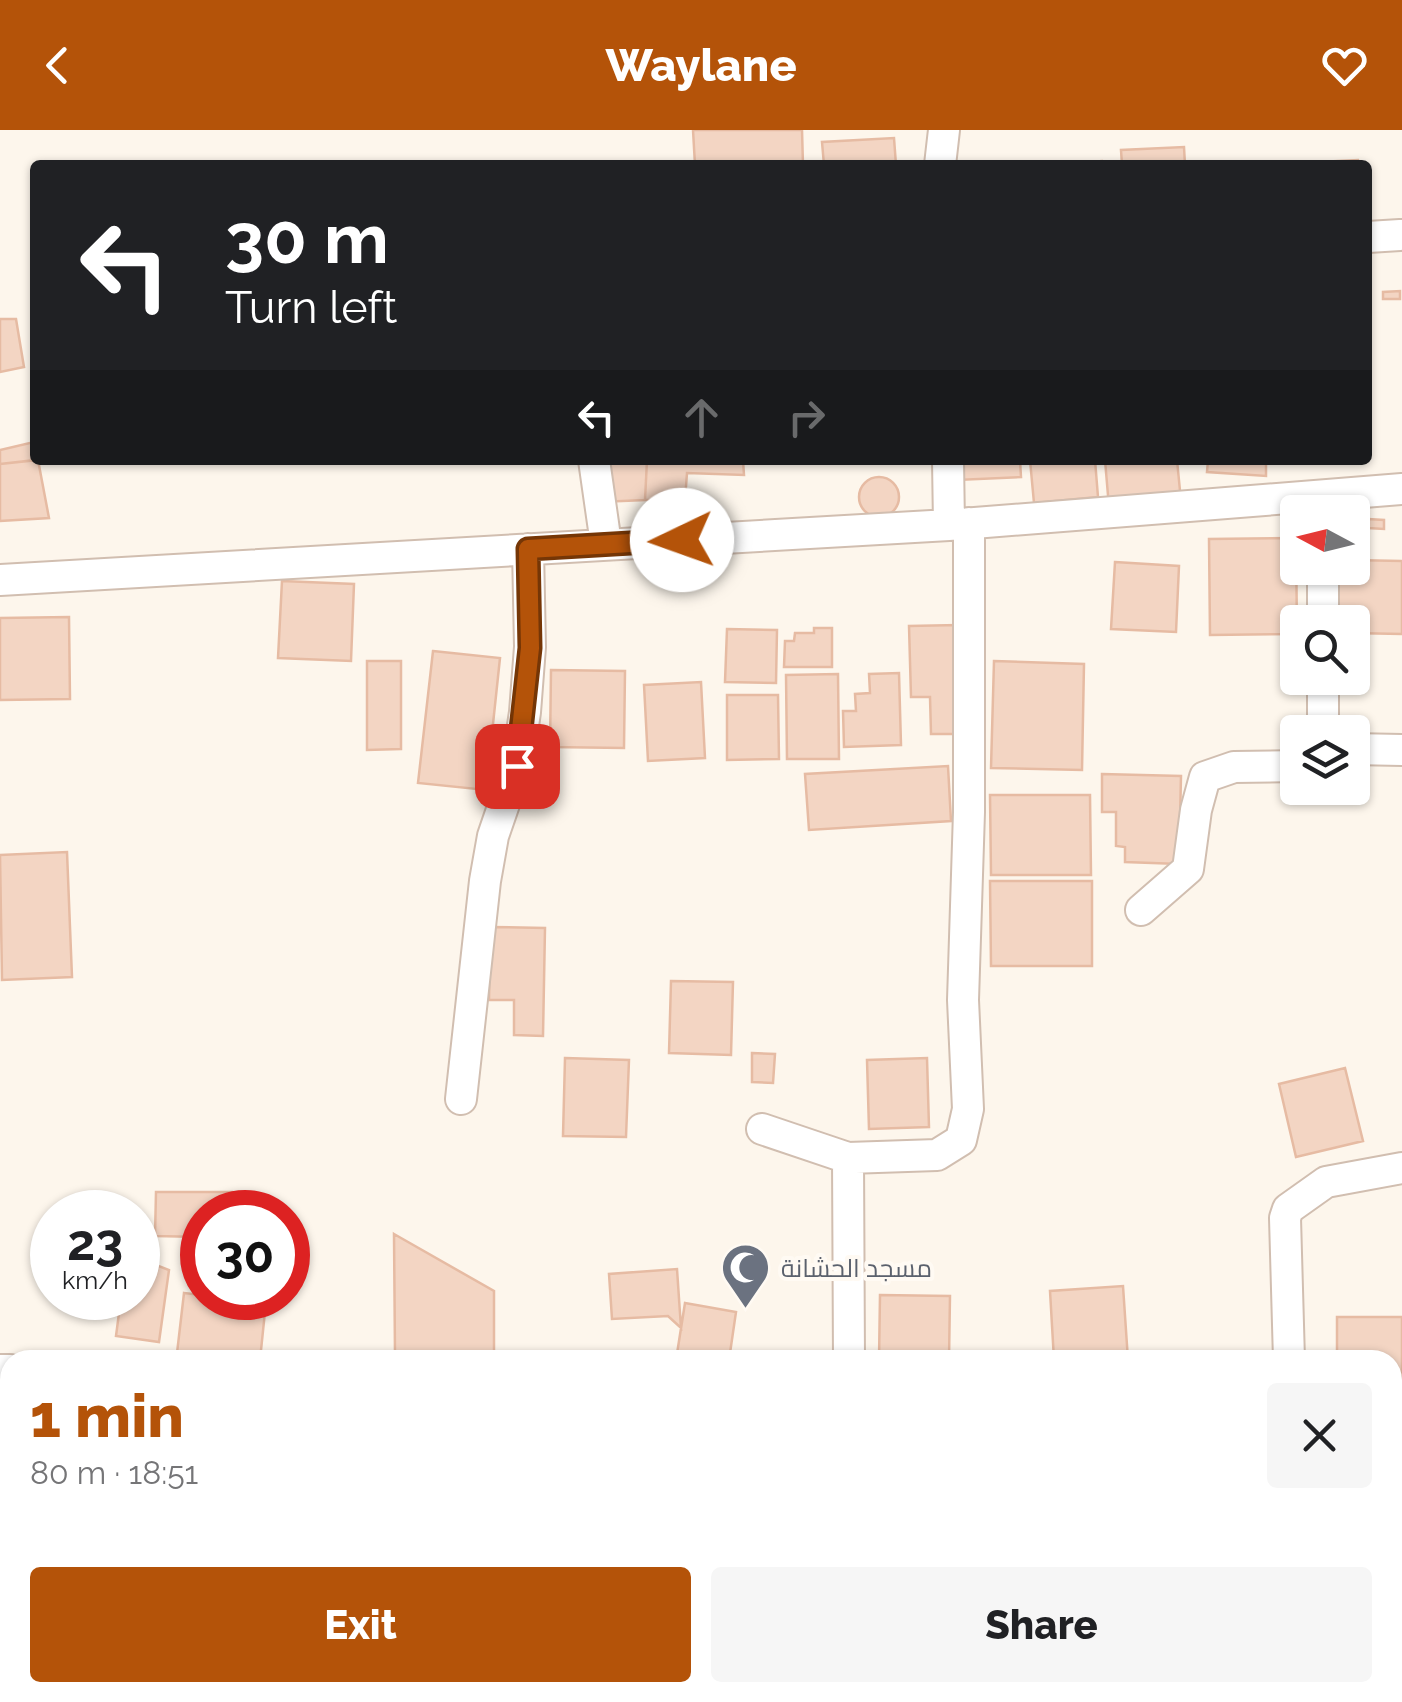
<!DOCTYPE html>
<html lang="en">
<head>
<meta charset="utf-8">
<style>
	:root { --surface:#fff; --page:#f6f6f6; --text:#202124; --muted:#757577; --accent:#b45309 }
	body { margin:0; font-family:Raleway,Cairo,sans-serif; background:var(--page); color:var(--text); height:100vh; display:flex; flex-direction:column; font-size:38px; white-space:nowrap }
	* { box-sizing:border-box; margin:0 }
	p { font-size:32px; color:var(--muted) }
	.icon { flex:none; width:55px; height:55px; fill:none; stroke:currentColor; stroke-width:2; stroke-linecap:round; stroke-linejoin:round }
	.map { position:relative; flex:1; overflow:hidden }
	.panel { position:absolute; left:0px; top:1220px; width:1402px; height:352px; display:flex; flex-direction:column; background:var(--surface); border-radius:30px 30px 0 0; box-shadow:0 2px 8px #0004 }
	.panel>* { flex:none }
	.hud { position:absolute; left:30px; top:30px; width:1342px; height:305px; border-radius:10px; box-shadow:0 2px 8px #0004; background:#202124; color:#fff; overflow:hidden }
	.needle { width:65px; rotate:277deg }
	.controls { position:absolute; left:1280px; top:365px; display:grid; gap:20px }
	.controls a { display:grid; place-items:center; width:90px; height:90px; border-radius:10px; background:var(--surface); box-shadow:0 2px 8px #0004; font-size:50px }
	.speed { position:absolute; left:30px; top:1060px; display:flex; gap:20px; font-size:50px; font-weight:700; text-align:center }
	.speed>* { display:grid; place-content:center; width:130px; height:130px; border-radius:50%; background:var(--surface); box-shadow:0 2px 8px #0004; line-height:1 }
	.speed small { font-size:25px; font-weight:400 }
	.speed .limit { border:15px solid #d22; background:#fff; color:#111 }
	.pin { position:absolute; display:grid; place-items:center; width:85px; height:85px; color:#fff; margin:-42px; border-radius:20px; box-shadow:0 5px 15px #0006 }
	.me { position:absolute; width:110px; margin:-55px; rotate:267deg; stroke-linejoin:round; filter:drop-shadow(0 0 8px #0008) }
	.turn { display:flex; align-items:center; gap:35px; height:210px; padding:0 30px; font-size:45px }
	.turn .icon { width:130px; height:130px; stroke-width:2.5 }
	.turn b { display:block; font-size:70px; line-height:85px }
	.lanes { display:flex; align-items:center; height:95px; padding:0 30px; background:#0003; justify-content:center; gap:50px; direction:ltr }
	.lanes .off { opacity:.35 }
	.round { display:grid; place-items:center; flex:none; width:105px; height:105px; border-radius:10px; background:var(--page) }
	.summary { display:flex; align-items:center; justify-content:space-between; height:170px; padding:0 30px }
	h1 { font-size:60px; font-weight:800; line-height:75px; color:var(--accent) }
	.cta { display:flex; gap:20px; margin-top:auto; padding:20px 30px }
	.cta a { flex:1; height:115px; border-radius:10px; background:var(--accent); color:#fff; font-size:40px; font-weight:800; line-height:115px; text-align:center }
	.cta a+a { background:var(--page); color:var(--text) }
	header { display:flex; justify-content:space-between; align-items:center; height:130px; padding:0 30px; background:var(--accent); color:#fff; font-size:45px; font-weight:800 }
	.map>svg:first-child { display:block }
</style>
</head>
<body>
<header><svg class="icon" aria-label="back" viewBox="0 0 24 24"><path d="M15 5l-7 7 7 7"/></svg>Waylane<svg class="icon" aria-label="heart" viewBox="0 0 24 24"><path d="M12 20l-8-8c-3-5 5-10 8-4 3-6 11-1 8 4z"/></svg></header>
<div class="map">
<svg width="1402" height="1572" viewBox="0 0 1402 1572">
	<rect width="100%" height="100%" fill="#fdf6ec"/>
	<path fill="#f3d5c3" stroke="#e6bba3" stroke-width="2.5" d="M 693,0 L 802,0 L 803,35 L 695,35 Z
		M 894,8 L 896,35 L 824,35 L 822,12 Z
		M 1184,17 L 1185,35 L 1122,35 L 1121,20 Z
		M 1358,30 L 1359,35 L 1299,35 L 1299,33 Z
		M 1102,31 L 1103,35 L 1041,35 Z
		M 1400,161 L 1400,169 L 1383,169 L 1383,162 Z
		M 0,189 L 16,189 L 24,237 L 0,242 Z
		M 34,312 L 35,330 L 0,334 L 0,320 Z
		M 38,330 L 49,388 L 0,391 L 0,334 Z
		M 601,330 L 647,330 L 645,370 L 600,372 Z
		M 647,330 L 743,330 L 744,345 L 687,343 L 685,370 L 645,370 Z
		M 956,330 L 1020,330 L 1021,347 L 957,350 Z
		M 1030,330 L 1095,330 L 1098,367 L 1034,373 Z
		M 1105,330 L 1177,330 L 1181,371 L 1109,377 Z
		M 1208,330 L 1266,330 L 1266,346 L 1207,342 Z
		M859 367a20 20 0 1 1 40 0a20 20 0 1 1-40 0Z
		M 1368,389 L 1384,390 L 1384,399 L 1368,398 Z
		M 1296,408 L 1297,504 L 1210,505 L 1209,409 Z
		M 1352,430 L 1402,431 L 1402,504 L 1352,503 L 1352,492 L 1335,492 L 1336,438 L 1352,438 Z
		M 1115,432 L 1179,436 L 1176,502 L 1111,499 Z
		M 282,451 L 354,454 L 351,531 L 278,528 Z
		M 69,487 L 70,569 L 0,570 L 0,488 Z
		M 958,495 L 960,604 L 931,604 L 930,567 L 911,567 L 909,496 Z
		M 814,498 L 832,498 L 832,537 L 784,537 L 785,511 L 794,511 L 795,503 L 814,503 Z
		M 727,499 L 777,500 L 776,553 L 725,552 Z
		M 433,521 L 500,528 L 486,660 L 418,653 Z
		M 367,531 L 401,531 L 401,619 L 367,620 Z
		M 994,531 L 1084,534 L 1082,640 L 991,638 Z
		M 551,540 L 625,541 L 624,618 L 550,617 Z
		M 899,543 L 901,615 L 844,617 L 843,581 L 856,581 L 855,564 L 870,563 L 869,544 Z
		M 838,544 L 839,629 L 787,629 L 786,545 Z
		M 701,552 L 705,628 L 648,631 L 644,555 Z
		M 727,565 L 778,565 L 779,629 L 727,630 Z
		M 948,636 L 951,691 L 809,700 L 805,644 Z
		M 1102,644 L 1181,646 L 1179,734 L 1125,732 L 1125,717 L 1116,716 L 1116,682 L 1102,682 Z
		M 990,665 L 1090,665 L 1091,745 L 991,745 Z
		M 67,722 L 72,847 L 2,850 L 0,725 Z
		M 990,751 L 1092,751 L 1092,836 L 991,836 Z
		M 490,797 L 545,798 L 543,906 L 514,905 L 514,870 L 489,870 Z
		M 671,851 L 733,852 L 731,925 L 669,923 Z
		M 752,923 L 775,924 L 773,953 L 752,952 Z
		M 565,928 L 629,930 L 626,1007 L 563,1006 Z
		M 927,928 L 929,997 L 869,999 L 867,930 Z
		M 1345,938 L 1363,1011 L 1296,1027 L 1279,954 Z
		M 156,1062 L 232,1062 L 232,1082 L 202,1082 L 202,1107 L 155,1106 Z
		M 394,1104 L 494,1161 L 494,1224 L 395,1224 Z
		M 138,1128 L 169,1140 L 159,1212 L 116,1206 L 121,1168 L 138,1168 Z
		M 677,1139 L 681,1198 L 668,1186 L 612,1189 L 609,1144 Z
		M 1123,1156 L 1128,1230 L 1054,1230 L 1050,1161 Z
		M 184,1163 L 202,1165 L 202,1168 L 266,1172 L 260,1230 L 177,1223 Z
		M 880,1165 L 950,1166 L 949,1230 L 879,1230 Z
		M 685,1173 L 736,1182 L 729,1230 L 676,1230 Z
		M 1337,1187 L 1402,1187 L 1402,1266 L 1392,1266 L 1392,1230 L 1358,1230 L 1357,1224 L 1337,1224 Z
		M 1392,1497 L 1402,1497 L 1402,1556 L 1392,1556 Z
		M 947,1562 L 947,1572 L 866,1572 L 866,1563 Z"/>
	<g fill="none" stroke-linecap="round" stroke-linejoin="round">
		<defs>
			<path id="minor" d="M 940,35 L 944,0
				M 1368,107 L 1400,105
				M 594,330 L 606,414
				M 948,330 L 949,395
				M 0,450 L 949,395 L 1402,359
				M 1323,492 L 1323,438
				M 1323,602 L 1323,548
				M 1352,619 L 1402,620
				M 1141,780 L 1188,739 L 1196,680 L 1205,647 L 1234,637 L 1298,636
				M 461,969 L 485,751 L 493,706 L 517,636 L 525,582 L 530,517 L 528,419
				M 762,999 L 848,1028 L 937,1025 L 961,1010 L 968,979 L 963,870 L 969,682 L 969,393
				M 848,1028 L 849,1230
				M 1289,1230 L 1285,1088 L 1288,1079 L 1326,1052 L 1402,1038
				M 0,1240 L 10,1240
				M 1392,1301 L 1402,1302
				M 796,1562 L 796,1572
				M 984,1562 L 984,1572
				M 1263,1562 L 1273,1572
				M 482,1572 L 483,1562"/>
		</defs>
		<use href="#minor" stroke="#d1beb0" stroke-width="34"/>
		<use href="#minor" stroke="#fff" stroke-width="30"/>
	</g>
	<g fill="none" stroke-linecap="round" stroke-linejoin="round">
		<defs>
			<path id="route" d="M 517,636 L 530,518 L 528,419 L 682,410"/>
		</defs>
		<use href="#route" stroke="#753606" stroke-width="25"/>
		<use href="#route" stroke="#b45309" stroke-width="18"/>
	</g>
	<defs>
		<symbol id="mosque-pin" viewBox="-11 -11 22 30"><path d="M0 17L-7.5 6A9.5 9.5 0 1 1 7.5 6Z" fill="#6b7280" stroke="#fffaf3"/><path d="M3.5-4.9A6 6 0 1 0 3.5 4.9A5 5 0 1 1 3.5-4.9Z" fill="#fff"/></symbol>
	</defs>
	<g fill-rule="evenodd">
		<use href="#mosque-pin" x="718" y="1110" width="55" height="75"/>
	</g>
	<g text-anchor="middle" stroke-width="8" stroke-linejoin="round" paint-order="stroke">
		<g font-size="25" fill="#5b616d" stroke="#fffaf3" text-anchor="start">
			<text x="781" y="1147">مسجد الحشانة</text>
		</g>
	</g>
</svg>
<div class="controls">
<a><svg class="needle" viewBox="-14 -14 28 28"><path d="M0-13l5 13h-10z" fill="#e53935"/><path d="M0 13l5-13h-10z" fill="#757577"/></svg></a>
<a><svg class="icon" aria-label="search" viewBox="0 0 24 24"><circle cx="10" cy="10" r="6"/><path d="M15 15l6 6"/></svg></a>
<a><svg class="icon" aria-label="layers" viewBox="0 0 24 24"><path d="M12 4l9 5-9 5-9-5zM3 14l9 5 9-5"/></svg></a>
</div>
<div class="speed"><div>23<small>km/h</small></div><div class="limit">30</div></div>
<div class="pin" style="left:517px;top:636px;background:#d93025"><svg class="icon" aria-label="arrive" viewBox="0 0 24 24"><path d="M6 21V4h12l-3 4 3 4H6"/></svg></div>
<svg class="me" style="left:682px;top:410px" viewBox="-20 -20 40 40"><circle r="19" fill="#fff"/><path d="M0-13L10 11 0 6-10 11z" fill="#b45309"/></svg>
<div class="hud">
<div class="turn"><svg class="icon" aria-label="left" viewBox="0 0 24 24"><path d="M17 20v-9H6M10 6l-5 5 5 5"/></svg><div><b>30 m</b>Turn left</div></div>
<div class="lanes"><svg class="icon" aria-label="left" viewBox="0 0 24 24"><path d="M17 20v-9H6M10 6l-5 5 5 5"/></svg><svg class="icon off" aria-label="ahead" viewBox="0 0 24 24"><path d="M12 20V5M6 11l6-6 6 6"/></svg><svg class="icon off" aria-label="right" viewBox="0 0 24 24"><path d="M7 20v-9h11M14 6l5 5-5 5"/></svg></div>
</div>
<section class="panel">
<div class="summary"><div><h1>1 min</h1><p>80 m · 18:51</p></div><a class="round"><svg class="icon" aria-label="close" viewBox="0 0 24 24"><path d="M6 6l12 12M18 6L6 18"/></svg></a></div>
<div class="cta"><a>Exit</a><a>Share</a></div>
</section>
</div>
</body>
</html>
